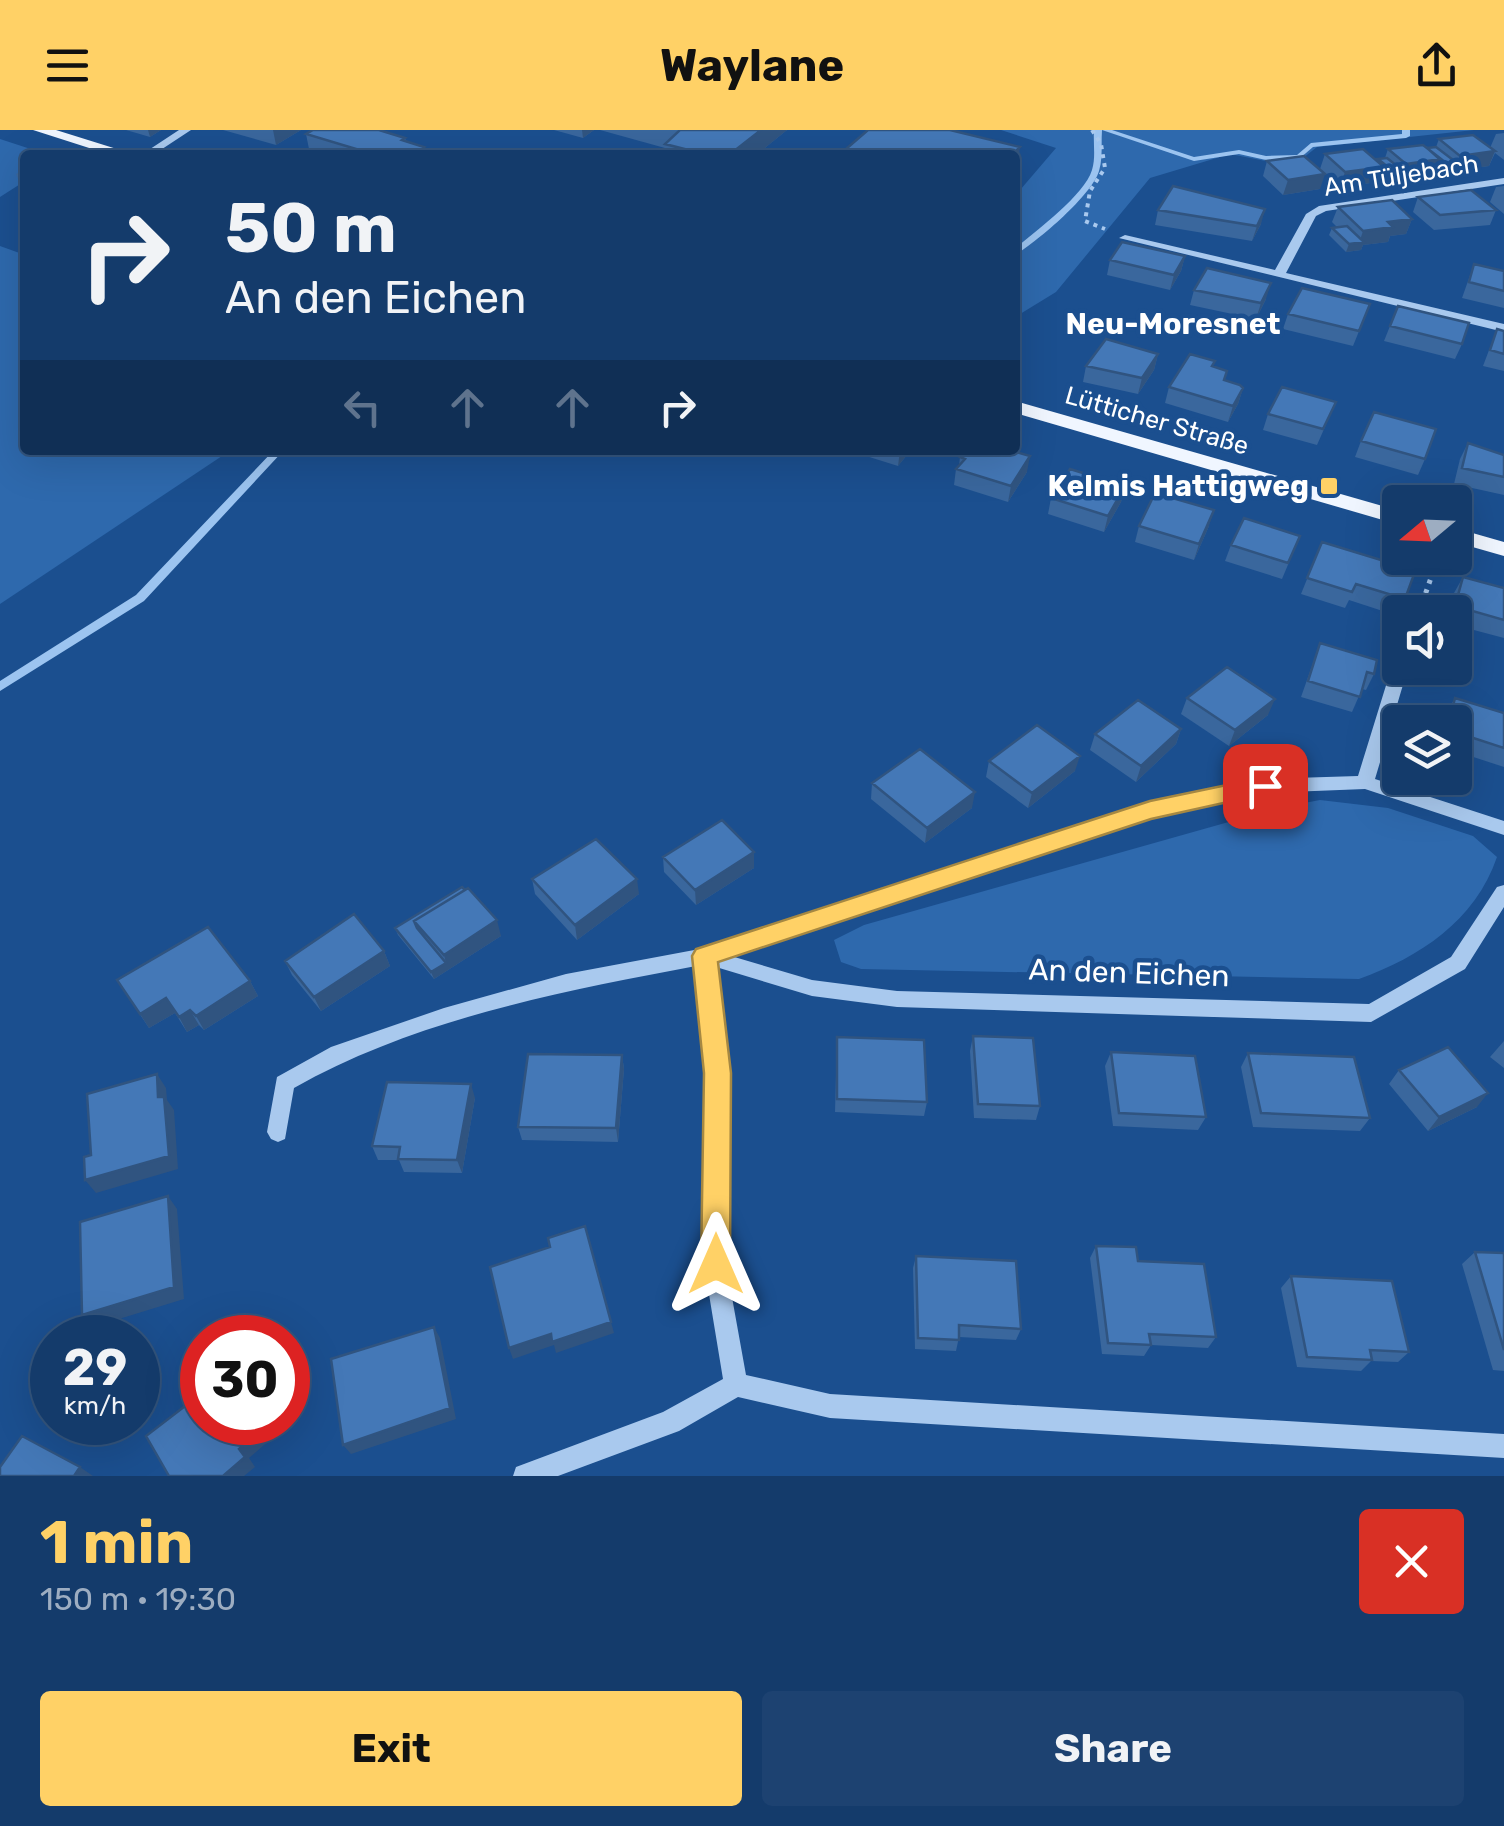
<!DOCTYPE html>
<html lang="en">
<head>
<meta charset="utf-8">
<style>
	:root { --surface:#143b6b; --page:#1d4271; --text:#f1f3f6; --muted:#9dadc1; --line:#33557e; --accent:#ffd166 }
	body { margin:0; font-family:Rubik,sans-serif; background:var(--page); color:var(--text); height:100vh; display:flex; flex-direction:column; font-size:38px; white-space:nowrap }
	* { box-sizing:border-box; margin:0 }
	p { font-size:32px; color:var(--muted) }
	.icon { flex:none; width:55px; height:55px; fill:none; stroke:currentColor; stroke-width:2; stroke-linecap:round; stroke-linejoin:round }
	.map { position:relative; height:1346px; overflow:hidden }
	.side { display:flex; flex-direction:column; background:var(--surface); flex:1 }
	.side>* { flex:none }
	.top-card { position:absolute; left:20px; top:20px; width:1000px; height:305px; border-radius:10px; box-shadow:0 10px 40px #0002,0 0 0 2px var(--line); background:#143b6b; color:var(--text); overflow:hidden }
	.needle { width:65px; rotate:251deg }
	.buttons { position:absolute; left:1382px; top:355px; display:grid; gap:20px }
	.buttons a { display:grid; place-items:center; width:90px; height:90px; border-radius:10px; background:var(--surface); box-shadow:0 10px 40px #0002,0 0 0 2px var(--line); font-size:50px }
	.speed { position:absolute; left:30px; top:1185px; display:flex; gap:20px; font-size:50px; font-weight:700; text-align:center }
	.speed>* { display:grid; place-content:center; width:130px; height:130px; border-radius:50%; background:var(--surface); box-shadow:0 10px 40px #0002,0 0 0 2px var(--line); line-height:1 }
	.speed small { font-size:25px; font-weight:400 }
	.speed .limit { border:15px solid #d22; background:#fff; color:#111 }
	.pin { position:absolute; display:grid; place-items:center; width:85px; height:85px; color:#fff; margin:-42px; border-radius:20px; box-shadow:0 5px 15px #0006 }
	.me { position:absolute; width:110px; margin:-55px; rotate:0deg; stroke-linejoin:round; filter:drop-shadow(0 0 8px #0008) }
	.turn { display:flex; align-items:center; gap:35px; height:210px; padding:0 40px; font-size:45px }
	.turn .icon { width:130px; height:130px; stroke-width:2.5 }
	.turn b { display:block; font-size:70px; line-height:85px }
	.lanes { display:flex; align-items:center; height:95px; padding:0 40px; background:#0003; justify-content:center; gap:50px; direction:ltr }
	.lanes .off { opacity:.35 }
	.round { display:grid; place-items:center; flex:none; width:105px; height:105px; border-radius:10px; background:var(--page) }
	.summary { display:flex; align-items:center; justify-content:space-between; height:170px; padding:0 40px }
	h1 { font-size:60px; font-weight:700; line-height:75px; color:var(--accent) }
	.cta { display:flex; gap:20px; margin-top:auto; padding:20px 40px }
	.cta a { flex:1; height:115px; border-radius:10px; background:var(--accent); color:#111; font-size:40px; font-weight:700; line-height:115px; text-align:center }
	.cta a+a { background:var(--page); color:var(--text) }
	header { display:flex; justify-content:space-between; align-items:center; height:130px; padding:0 40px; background:var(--accent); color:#111; font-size:45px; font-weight:700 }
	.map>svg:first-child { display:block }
</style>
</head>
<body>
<header><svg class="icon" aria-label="menu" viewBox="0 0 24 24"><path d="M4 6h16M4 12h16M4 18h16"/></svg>Waylane<svg class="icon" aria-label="share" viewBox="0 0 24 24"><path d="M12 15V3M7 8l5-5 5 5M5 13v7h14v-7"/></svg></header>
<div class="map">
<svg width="1504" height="1346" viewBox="0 0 1504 1346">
	<rect width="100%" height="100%" fill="#1b4f8f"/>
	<path fill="#2e69ad" d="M 1001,0 L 1474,0 L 1317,17 L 1303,28 L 1271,32 L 1230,24 L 1150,48 L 1056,162 L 1015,187 L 1015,66 L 1056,18 Z
		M 0,9 L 49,25 L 25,25 L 25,51 L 0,67 Z
		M 0,116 L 25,125 L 25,320 L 231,320 L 0,474 Z
		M 1320,670 L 1388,678 L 1473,706 L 1497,727 C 1475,791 1420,827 1359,849 L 861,839 L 841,832 L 834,810 L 864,795 L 1278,678 Z"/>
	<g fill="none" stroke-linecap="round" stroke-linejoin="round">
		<path fill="#9cc4f0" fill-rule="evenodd" d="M 1094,0 L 1112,0 L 1194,27 L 1239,20 L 1266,26 L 1297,25 L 1311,13 L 1402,4 L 1402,0 L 1410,0 L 1410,6 L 1406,8 L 1313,17 L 1299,29 L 1266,30 L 1239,24 L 1194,31 L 1102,0 C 1101,14 1103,28 1099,41 C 1092,65 1037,112 1015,125 L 1015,119 C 1036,100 1084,66 1092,40 C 1096,27 1093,13 1094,0 Z
			M 274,320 L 284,320 L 144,471 L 0,561 L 0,551 L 136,465 Z"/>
		<path stroke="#a9c9ee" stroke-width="4" stroke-dasharray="4 5" stroke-linecap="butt" d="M 1092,0 L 1101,14 L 1105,38 L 1090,61 L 1085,91 L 1105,99"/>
		<path stroke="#a9c9ee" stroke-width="5" stroke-dasharray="4 6" stroke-linecap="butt" d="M 1419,482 L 1438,428"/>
		<path fill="#a9c9ee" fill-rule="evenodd" d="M 179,0 L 191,0 L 153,25 L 141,25 Z
			M 1504,48 L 1504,54 L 1326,81 L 1316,86 L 1286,143 L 1504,194 L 1504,202 L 1119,108 L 1125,105 L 1275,140 L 1306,84 L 1319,76 Z
			M 1400,530 L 1400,538 L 1408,538 L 1375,649 L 1504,691 L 1504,705 L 1365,659 L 1265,663 L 1152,687 L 731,826 L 812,850 L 897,861 L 1369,874 L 1451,827 L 1497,757 L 1504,755 L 1504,777 L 1465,839 L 1371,892 L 897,877 L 812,866 L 716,837 L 727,943 L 726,1134 L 746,1245 L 830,1264 L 1504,1304 L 1504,1328 L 830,1288 L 738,1267 L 679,1301 L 558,1346 L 513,1346 L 516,1337 L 663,1282 L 723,1249 L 704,1134 L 707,943 L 696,836 C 559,862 416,889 294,958 L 285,1009 L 278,1012 L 271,1009 L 267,1002 L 277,947 L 331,917 L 444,878 L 566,844 L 705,818 L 1151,673 L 1265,649 L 1358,646 L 1392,536 Z"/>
		<path fill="#f0f6ff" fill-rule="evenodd" d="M 33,0 L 56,0 L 136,25 L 111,25 Z
			M 1015,271 L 1400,381 L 1400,395 L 1015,283 Z
			M 1455,398 L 1504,412 L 1504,426 L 1455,412 Z"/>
	</g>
	<path fill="#3a679d" d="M 126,0 L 161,0 L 150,7 Z
		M 223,0 L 301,0 L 276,15 Z
		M 554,0 L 594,0 L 583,8 Z
		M 600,0 L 787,0 L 756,25 L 665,25 L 665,18 Z
		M 1504,3 L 1504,30 L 1495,23 L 1489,36 L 1443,42 L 1438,38 L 1435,44 L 1401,49 L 1390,49 L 1382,42 L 1378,52 L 1340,57 L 1320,39 L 1325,24 L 1377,31 L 1378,29 L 1385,28 L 1388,19 L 1436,17 L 1439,9 L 1490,18 L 1496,4 Z
		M 306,4 L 405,8 L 406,11 L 425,25 L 329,25 L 309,19 Z
		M 1267,31 L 1320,59 L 1283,65 L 1263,46 Z
		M 25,39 L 25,59 L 22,59 L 16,44 Z
		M 1504,56 L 1504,84 L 1490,72 L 1496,57 Z
		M 1418,67 L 1496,80 L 1490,95 L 1434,100 L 1413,82 Z
		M 1338,77 L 1412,89 L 1406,104 L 1390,106 L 1388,112 L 1363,115 L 1361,120 L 1346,122 L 1329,105 L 1332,98 L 1337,97 L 1332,92 Z
		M 1158,80 L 1261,94 L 1252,111 L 1155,95 Z
		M 1185,126 L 1181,141 L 1170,160 L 1107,145 L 1110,130 Z
		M 1474,134 L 1504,141 L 1504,178 L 1462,168 Z
		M 1194,160 L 1266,169 L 1256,189 L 1190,175 Z
		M 1370,174 L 1353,216 L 1283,199 L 1288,184 Z
		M 1398,176 L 1462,214 L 1455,229 L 1384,211 Z
		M 1497,199 L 1504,201 L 1504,241 L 1483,236 Z
		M 1158,224 L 1154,240 L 1138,264 L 1083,252 L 1086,236 Z
		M 1213,237 L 1225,250 L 1243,258 L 1238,274 L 1228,292 L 1165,273 L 1169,257 Z
		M 1336,272 L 1317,315 L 1263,300 L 1268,284 Z
		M 1361,311 L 1425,329 L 1418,345 L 1355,327 Z
		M 1468,313 L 1504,325 L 1504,365 L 1454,354 L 1460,329 Z
		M 847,320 L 911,320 L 898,336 Z
		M 960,327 L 1027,342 L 1008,372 L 954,355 L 956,339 L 959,336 Z
		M 1125,356 L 1121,372 L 1104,402 L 1048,384 L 1051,368 Z
		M 1139,396 L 1209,396 L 1194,430 L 1135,412 Z
		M 1300,406 L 1282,449 L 1225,431 L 1231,415 Z
		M 1322,412 L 1393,434 L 1400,419 L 1405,469 L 1398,486 L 1349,470 L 1345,478 L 1301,464 Z
		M 1463,447 L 1504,458 L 1504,508 L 1455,495 L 1455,482 L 1449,482 L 1454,463 Z
		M 1320,513 L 1374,544 L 1366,560 L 1362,559 L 1352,582 L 1301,567 Z
		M 1187,568 L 1268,585 L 1229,616 L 1181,584 Z
		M 1455,568 L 1504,583 L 1504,637 L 1455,621 L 1455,592 L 1444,592 L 1446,583 Z
		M 1181,599 L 1176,614 L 1136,652 L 1090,620 L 1095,604 Z
		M 989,631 L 1075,641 L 1028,678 L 986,647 Z
		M 872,653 L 972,678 L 925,713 L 871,669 Z
		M 663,727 L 754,738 L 696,775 L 664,742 Z
		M 532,749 L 639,764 L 577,810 L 535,764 Z
		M 465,760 L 501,806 L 434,849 L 398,805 L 395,798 Z
		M 384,821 L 390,836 L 321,881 L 292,845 L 285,831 Z
		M 117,850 L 250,851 L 258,866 L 204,900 L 199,895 L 187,902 L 175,883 L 149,898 Z
		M 973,906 L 1040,976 L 1036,990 L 974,988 L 970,921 Z
		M 837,907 L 927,972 L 924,986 L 835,982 Z
		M 1504,911 L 1504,938 L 1490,927 Z
		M 1111,922 L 1206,987 L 1198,1000 L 1113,996 L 1105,936 Z
		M 1248,923 L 1370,988 L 1360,1001 L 1253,997 L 1241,937 Z
		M 622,925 L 624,939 L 618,1012 L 522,1010 L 518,997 Z
		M 1399,940 L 1477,977 L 1428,1001 L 1389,954 Z
		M 475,968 L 462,1043 L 404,1042 L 399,1030 L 378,1030 L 372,1016 Z
		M 1096,1116 L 1138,1131 L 1216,1207 L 1208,1218 L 1151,1215 L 1144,1226 L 1102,1224 L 1090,1128 Z
		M 1475,1122 L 1504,1123 L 1504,1241 L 1493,1240 L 1462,1134 Z
		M 916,1126 L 1021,1199 L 1016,1210 L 959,1207 L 956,1221 L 915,1219 L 913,1138 Z
		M 1291,1146 L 1409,1222 L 1398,1232 L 1371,1231 L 1361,1241 L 1297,1237 L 1281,1158 Z"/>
	<path fill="#305480" d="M 148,0 L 161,0 L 150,7 Z
		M 273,0 L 301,0 L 276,15 Z
		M 582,0 L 594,0 L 583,8 Z
		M 761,0 L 787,0 L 756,25 L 729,25 Z
		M 424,17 L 425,25 L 410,25 Z
		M 1020,17 L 1017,39 L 1015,40 L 1015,25 L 1012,25 Z
		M 1495,21 L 1489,36 L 1454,41 L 1460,26 Z
		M 1441,29 L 1435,44 L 1401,49 L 1406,34 Z
		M 1457,33 L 1454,41 L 1443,42 L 1446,35 Z
		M 1384,37 L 1378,52 L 1340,57 L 1345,42 Z
		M 1402,40 L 1399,48 L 1390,49 L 1393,41 Z
		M 1325,44 L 1320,59 L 1283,65 L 1288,50 Z
		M 1265,79 L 1261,94 L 1252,111 L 1257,96 Z
		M 1412,89 L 1406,104 L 1390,106 L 1388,112 L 1363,115 L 1361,120 L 1346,122 L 1349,114 L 1359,113 L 1363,101 L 1388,92 Z
		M 1185,126 L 1181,141 L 1170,160 L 1174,145 Z
		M 1271,153 L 1266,169 L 1256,189 L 1261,173 Z
		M 1158,224 L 1154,240 L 1138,264 L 1142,248 Z
		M 1243,258 L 1238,274 L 1228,292 L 1233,276 Z
		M 900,320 L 911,320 L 898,336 Z
		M 1030,326 L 1027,342 L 1008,372 L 1011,356 Z
		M 1125,356 L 1121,372 L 1104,402 L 1108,386 Z
		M 1214,380 L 1209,396 L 1194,430 L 1199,414 Z
		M 1275,569 L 1268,585 L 1229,616 L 1235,600 Z
		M 1181,599 L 1176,614 L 1136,652 L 1141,636 Z
		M 1080,626 L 1075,641 L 1028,678 L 1032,663 Z
		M 975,662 L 972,678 L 925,713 L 927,698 Z
		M 754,722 L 754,738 L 696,775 L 695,760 Z
		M 637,749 L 639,764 L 577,810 L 575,795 Z
		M 497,790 L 501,806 L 434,849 L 431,842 L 446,833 L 444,825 Z
		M 384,821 L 390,836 L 321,881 L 314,867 Z
		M 250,851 L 258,866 L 204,900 L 196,886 Z
		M 166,868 L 175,883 L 149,898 L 140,884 Z
		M 190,880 L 199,895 L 187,902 L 179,887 Z
		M 622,925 L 624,939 L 618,1012 L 616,998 Z
		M 157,944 L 166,958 L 167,970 L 174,980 L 178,1039 L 96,1063 L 85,1050 L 158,967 Z
		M 471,954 L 475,968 L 462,1043 L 457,1030 Z
		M 1488,963 L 1477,977 L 1428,1001 L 1439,987 Z
		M 168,1066 L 177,1079 L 184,1169 L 93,1197 L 82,1185 Z
		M 611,1192 L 614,1203 L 556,1223 L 554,1215 L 513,1229 L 509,1218 L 551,1204 Z
		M 434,1197 L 440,1208 L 456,1289 L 351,1324 L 343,1315 Z
		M 270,1292 L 273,1292 L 279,1302 L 249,1328 L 255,1337 L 244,1346 L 223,1346 L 239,1319 Z
		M 80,1337 L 93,1346 L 74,1346 Z"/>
	<path fill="#4478b7" stroke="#305480" stroke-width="2.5" d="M 313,0 L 379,0 L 405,8 L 402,10 L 424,17 L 410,25 L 393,25 L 383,22 L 366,22 L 306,4 Z
		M 679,0 L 761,0 L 729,25 L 708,25 L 665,14 L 680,0 Z
		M 868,0 L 950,0 L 1020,17 L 1012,25 L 839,25 Z
		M 1473,5 L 1495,21 L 1460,26 L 1439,9 Z
		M 1423,15 L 1441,29 L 1406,34 L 1388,19 Z
		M 1436,17 L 1457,33 L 1446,35 L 1427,18 Z
		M 1363,19 L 1384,37 L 1345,42 L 1325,24 Z
		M 1304,26 L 1325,44 L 1288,50 L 1267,31 Z
		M 1387,28 L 1402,40 L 1393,41 L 1378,29 Z
		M 1173,56 L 1265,79 L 1257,96 L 1158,80 Z
		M 1471,60 L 1496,80 L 1440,85 L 1418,67 Z
		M 1392,70 L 1412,89 L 1388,92 L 1393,97 L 1363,101 L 1338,77 Z
		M 1347,96 L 1364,112 L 1349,114 L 1332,98 Z
		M 1122,112 L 1185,126 L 1174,145 L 1110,130 Z
		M 1474,134 L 1504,141 L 1504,161 L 1469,152 Z
		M 1207,138 L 1271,153 L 1261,173 L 1194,160 Z
		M 1302,158 L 1370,174 L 1359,201 L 1288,184 Z
		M 1398,176 L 1469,193 L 1462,214 L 1390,196 Z
		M 1497,199 L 1504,201 L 1504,224 L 1490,220 Z
		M 1106,209 L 1158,224 L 1142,248 L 1086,236 Z
		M 1190,224 L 1215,231 L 1212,236 L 1227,241 L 1224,250 L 1240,255 L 1243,258 L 1233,276 L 1169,257 Z
		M 1282,257 L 1336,272 L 1323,299 L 1268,284 Z
		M 1374,282 L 1436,299 L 1425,329 L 1361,311 Z
		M 1468,313 L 1504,325 L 1504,347 L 1462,338 Z
		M 966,320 L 974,322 L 975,320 L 1009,320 L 1030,326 L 1011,356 L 956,339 L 965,329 L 960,327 Z
		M 1070,339 L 1125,356 L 1108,386 L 1051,368 Z
		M 1155,363 L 1214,380 L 1199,414 L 1139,396 Z
		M 1244,388 L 1300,406 L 1288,433 L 1231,415 Z
		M 1322,412 L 1394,434 L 1400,420 L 1400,428 L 1420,428 L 1405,469 L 1356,454 L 1352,462 L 1307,448 Z
		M 1463,447 L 1504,458 L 1504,490 L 1455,476 Z
		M 1320,513 L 1377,530 L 1374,544 L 1367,542 L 1360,567 L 1308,551 Z
		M 1227,537 L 1275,569 L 1235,600 L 1187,568 Z
		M 1455,568 L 1504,583 L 1504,618 L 1455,602 L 1455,592 L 1449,592 Z
		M 1138,570 L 1181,599 L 1141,636 L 1095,604 Z
		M 1037,595 L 1080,626 L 1032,663 L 989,631 Z
		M 920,619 L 975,662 L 927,698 L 872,653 Z
		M 722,690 L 754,722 L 695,760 L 663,727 Z
		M 596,709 L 637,749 L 575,795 L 532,749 Z
		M 462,757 L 465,760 L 414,791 L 417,798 L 446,833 L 431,842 L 395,798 Z
		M 468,758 L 497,790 L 444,825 L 414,791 Z
		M 354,784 L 384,821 L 314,867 L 285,831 Z
		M 208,797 L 250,851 L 196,886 L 190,880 L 179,887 L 166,868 L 140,884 L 117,850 Z
		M 973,906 L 1033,908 L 1040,976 L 978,974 Z
		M 837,907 L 924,910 L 927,972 L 837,969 Z
		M 1448,917 L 1488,963 L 1439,987 L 1399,940 Z
		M 1111,922 L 1195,926 L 1206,987 L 1119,983 Z
		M 1248,923 L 1354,927 L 1370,988 L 1261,983 Z
		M 528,924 L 622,925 L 616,998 L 518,997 Z
		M 157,944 L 158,967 L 164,967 L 169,1026 L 85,1050 L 84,1027 L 91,1025 L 87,964 Z
		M 387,952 L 471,954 L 457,1030 L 398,1029 L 400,1017 L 372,1016 Z
		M 168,1066 L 174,1157 L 82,1185 L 80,1092 Z
		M 585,1096 L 611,1192 L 552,1212 L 551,1204 L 509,1218 L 490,1137 L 550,1117 L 548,1108 Z
		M 1096,1116 L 1136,1117 L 1138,1131 L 1204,1134 L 1216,1207 L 1149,1204 L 1151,1215 L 1108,1213 Z
		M 1475,1122 L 1504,1123 L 1504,1220 Z
		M 916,1126 L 1016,1131 L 1021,1199 L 959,1195 L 959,1210 L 918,1208 Z
		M 1291,1146 L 1392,1151 L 1409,1222 L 1370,1220 L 1372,1230 L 1307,1227 Z
		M 434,1197 L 450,1278 L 343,1315 L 331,1229 Z
		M 202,1263 L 202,1292 L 270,1292 L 239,1319 L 245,1327 L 223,1346 L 169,1346 L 146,1306 Z
		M 22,1306 L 80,1337 L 74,1346 L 0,1346 L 0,1337 Z"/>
	<path fill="#ffd166" stroke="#a68842" stroke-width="2.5" d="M 1265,647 L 1276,656 L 1273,662 L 1151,689 L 718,832 L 731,943 L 730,1134 L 726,1145 L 716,1149 L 705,1145 L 701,1134 L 704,943 L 692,826 L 696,819 L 1150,671 Z"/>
	<rect fill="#ffd166" stroke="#1b4f8f" stroke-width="4" x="1319" y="346" width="20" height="20" rx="5"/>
	<g text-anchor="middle" stroke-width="9" stroke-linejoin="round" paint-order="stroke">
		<g font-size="25" fill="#fff" stroke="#1b4f8f">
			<text transform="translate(1401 45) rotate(-9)" y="9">Am Tüljebach</text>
			<text transform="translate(1157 290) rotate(16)" y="9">Lütticher Straße</text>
		</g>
		<g font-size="30" font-weight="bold" fill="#fff" stroke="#1b4f8f">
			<text x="1173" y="204">Neu-Moresnet</text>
		</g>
		<g font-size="30" font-weight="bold" fill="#fff" stroke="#1b4f8f" text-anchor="end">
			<text x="1309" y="366">Kelmis Hattigweg</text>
		</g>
		<g font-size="30" fill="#fff" stroke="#1b4f8f">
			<text transform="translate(1129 843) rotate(2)" y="10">An den Eichen</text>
		</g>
	</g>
</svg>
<div class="buttons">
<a><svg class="needle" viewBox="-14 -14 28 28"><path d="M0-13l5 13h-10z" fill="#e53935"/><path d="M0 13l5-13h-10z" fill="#9dadc1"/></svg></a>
<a><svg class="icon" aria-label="sound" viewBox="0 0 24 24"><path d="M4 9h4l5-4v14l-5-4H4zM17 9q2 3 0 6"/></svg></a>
<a><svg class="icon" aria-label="layers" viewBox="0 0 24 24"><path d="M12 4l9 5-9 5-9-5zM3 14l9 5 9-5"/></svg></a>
</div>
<div class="speed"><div>29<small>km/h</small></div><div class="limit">30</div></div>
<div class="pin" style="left:1265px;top:656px;background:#d93025"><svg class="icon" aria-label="arrive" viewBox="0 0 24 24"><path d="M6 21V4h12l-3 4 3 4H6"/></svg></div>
<svg class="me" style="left:716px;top:1134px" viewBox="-20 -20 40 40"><path d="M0-17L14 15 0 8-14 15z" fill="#ffd166" stroke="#fff" stroke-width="4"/></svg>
<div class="top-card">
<div class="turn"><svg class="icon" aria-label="right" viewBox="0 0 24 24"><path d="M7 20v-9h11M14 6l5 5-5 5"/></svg><div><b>50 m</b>An den Eichen</div></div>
<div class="lanes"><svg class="icon off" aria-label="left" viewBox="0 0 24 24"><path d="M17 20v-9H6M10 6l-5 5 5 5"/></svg><svg class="icon off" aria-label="ahead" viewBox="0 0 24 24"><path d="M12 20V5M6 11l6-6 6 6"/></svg><svg class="icon off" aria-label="ahead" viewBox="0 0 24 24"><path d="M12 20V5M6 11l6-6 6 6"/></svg><svg class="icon" aria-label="right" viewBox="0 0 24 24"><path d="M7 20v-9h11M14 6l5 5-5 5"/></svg></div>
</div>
</div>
<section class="side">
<div class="summary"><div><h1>1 min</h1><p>150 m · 19:30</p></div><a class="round" style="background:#d93025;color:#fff"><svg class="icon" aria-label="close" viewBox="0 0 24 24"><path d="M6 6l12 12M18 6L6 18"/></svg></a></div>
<div class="cta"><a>Exit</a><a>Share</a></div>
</section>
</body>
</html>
